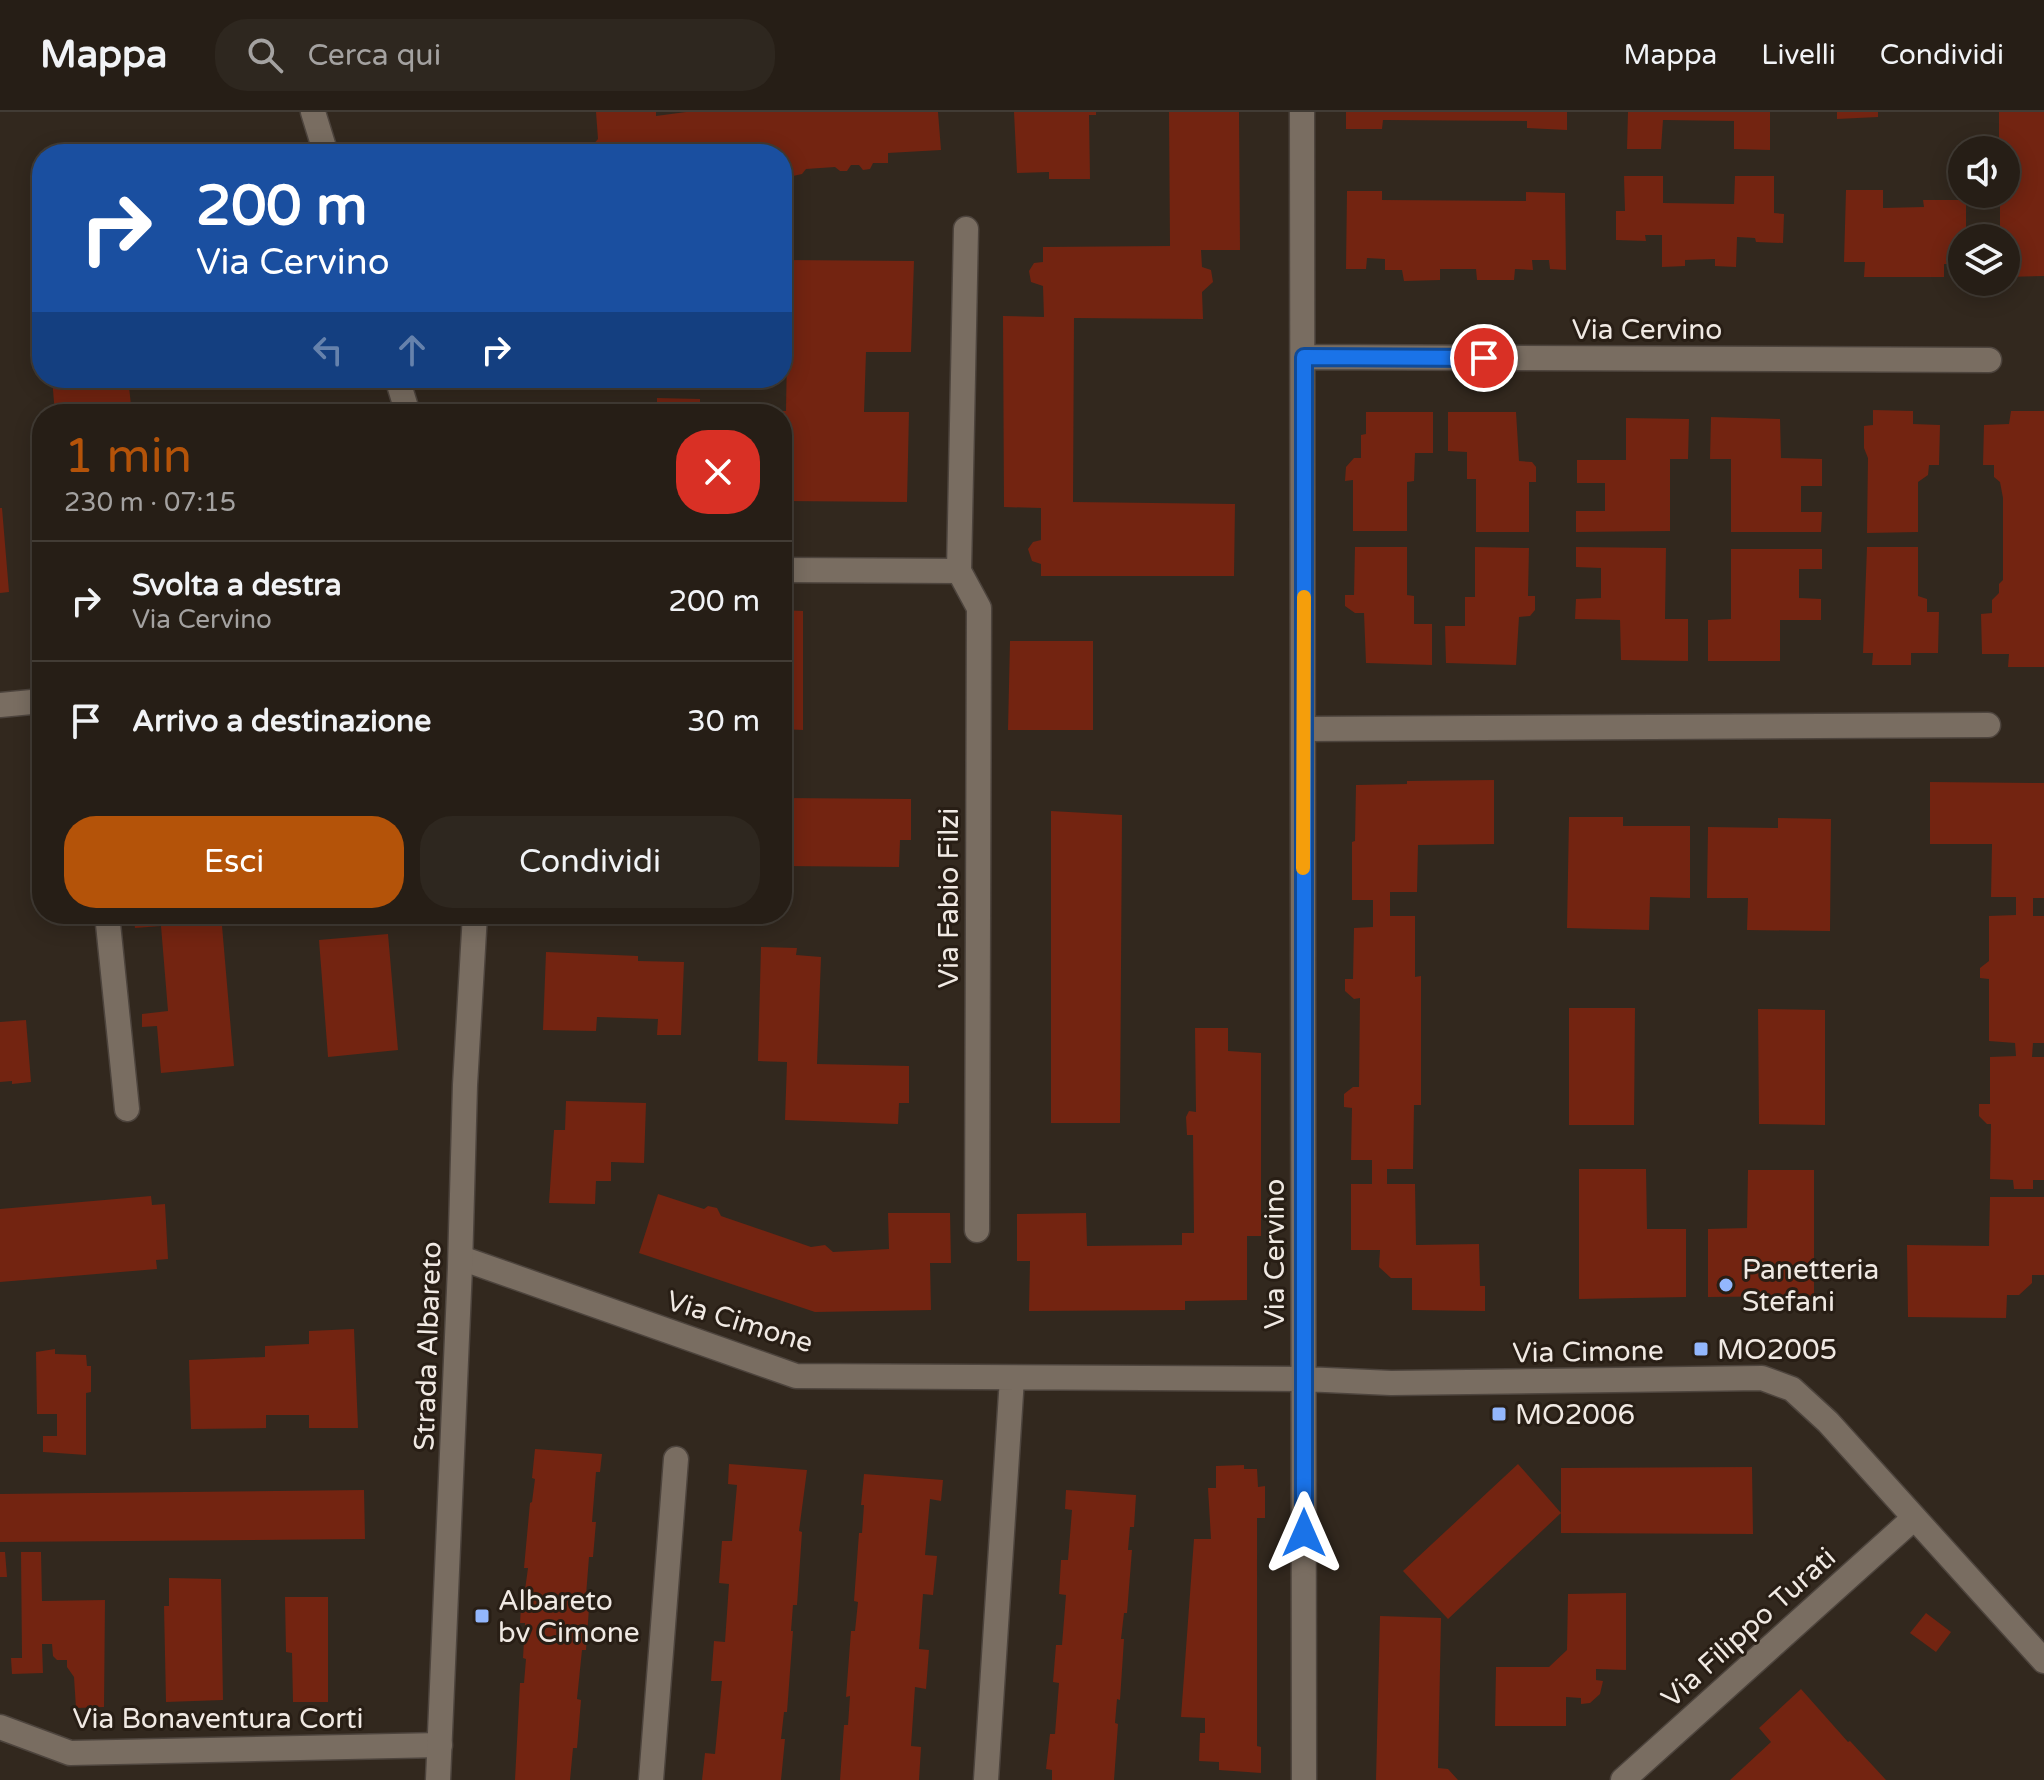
<!DOCTYPE html>
<html lang="it">
<head>
<meta charset="utf-8">
<style>
	:root { --surface:#261e16; --page:#2e271f; --text:#f1f3f6; --muted:#a4a2a1; --line:#423c35; --accent:#b45309 }
	body { margin:0; font-family:"Varela Round",sans-serif; background:var(--page); color:var(--text); height:100vh; display:flex; flex-direction:column; font-size:30px; white-space:nowrap }
	* { box-sizing:border-box; margin:0 }
	p { font-size:26px; color:var(--muted) }
	.icon { flex:none; width:44px; height:44px; fill:none; stroke:currentColor; stroke-width:2; stroke-linecap:round; stroke-linejoin:round }
	.map { position:relative; flex:1; overflow:hidden }
	.panel { position:absolute; left:32px; top:292px; width:760px; height:520px; display:flex; flex-direction:column; background:var(--surface); border-radius:32px; box-shadow:0 4px 20px #0003,0 0 0 2px var(--line) }
	.panel>* { flex:none }
	.banner { position:absolute; left:32px; top:32px; width:760px; height:244px; border-radius:32px; box-shadow:0 4px 20px #0003,0 0 0 2px var(--line); background:#1a4fa0; color:#fff; overflow:hidden }
	.fabs { position:absolute; left:1948px; top:24px; display:grid; gap:16px }
	.fabs a { display:grid; place-items:center; width:72px; height:72px; border-radius:50%; background:var(--surface); box-shadow:0 4px 20px #0003,0 0 0 2px var(--line); font-size:40px }
	.pin { position:absolute; display:grid; place-items:center; width:68px; height:68px; color:#fff; margin:-34px; border:4px solid #fff; border-radius:50%; box-shadow:0 2px 8px #0007 }
	.me { position:absolute; width:88px; margin:-44px; rotate:0deg; stroke-linejoin:round; filter:drop-shadow(0 0 6px #0008) }
	.turn { display:flex; align-items:center; gap:28px; height:168px; padding:0 32px; font-size:36px }
	.turn .icon { width:104px; height:104px; stroke-width:2.5 }
	.turn b { display:block; font-size:56px; line-height:68px }
	.lanes { display:flex; align-items:center; height:76px; padding:0 32px; background:#0003; justify-content:center; gap:40px; direction:ltr }
	.lanes .off { opacity:.35 }
	.round { display:grid; place-items:center; flex:none; width:84px; height:84px; border-radius:32px; background:var(--page) }
	.head { display:flex; align-items:center; justify-content:space-between; height:136px; padding:0 32px }
	h1 { font-size:48px; font-weight:600; line-height:60px; color:var(--accent) }
	.button { display:flex; gap:16px; margin-top:auto; padding:16px 32px }
	.button a { flex:1; height:92px; border-radius:32px; background:var(--accent); color:#fff; font-size:32px; font-weight:600; line-height:92px; text-align:center }
	.button a+a { background:var(--page); color:var(--text) }
	ul { padding:0; list-style:none }
	li { display:flex; align-items:center; gap:24px; height:120px; padding:0 32px; border-top:2px solid var(--line) }
	li div { flex:1 }
	li b { display:block; font-size:30px }
	li em { font-style:normal }
	header { display:flex; align-items:center; gap:48px; box-sizing:border-box; height:112px; padding:0 40px; background:var(--surface); border-bottom:2px solid var(--line) }
	header strong { font-size:38px }
	nav { display:flex; gap:44px; margin-inline-start:auto; font-size:28px }
	.search { width:560px; height:72px; background:var(--page); display:flex; align-items:center; gap:20px; box-sizing:border-box; padding:0 28px; border-radius:32px; color:var(--muted); font-size:30px }
	.map>svg:first-child { display:block }
</style>
</head>
<body>
<header>
<strong>Mappa</strong>
<div class="search"><svg class="icon" aria-label="search" viewBox="0 0 24 24"><circle cx="10" cy="10" r="6"/><path d="M15 15l6 6"/></svg>Cerca qui</div>
<nav><a>Mappa</a><a>Livelli</a><a>Condividi</a></nav>
</header>
<div class="map">
<svg width="2044" height="1668" viewBox="0 0 2044 1668">
	<rect width="100%" height="100%" fill="#32281e"/>
	<path fill="#732411" d="M 596,0 L 656,0 L 656,4 L 686,0 L 938,0 L 941,38 L 888,41 L 888,51 L 873,51 L 870,57 L 863,58 L 859,53 L 851,53 L 847,59 L 840,59 L 835,55 L 806,57 L 802,62 L 793,64 L 789,59 L 782,59 L 782,42 L 591,42 L 591,35 L 598,27 Z
		M 1014,0 L 1096,0 L 1096,3 L 1089,3 L 1090,67 L 1049,67 L 1049,60 L 1017,61 Z
		M 1169,0 L 1239,0 L 1240,138 L 1201,138 L 1202,155 L 1211,158 L 1213,170 L 1202,180 L 1203,207 L 1074,206 L 1073,390 L 1235,392 L 1234,464 L 1041,464 L 1041,452 L 1032,449 L 1028,437 L 1033,430 L 1041,428 L 1041,396 L 1004,395 L 1003,204 L 1044,205 L 1043,174 L 1031,170 L 1029,159 L 1034,151 L 1043,150 L 1043,135 L 1170,134 Z
		M 1346,0 L 1567,0 L 1567,18 L 1527,16 L 1527,9 L 1383,8 L 1382,17 L 1346,17 Z
		M 1628,0 L 1770,0 L 1770,38 L 1734,37 L 1734,9 L 1663,8 L 1661,37 L 1627,37 Z
		M 1837,0 L 1878,0 L 1878,5 L 1837,7 Z
		M 1999,0 L 2044,0 L 2044,164 L 2006,165 L 2006,126 L 1988,126 L 1988,116 L 2000,116 L 2000,82 L 2006,82 L 2006,38 L 1999,38 Z
		M 1624,64 L 1663,64 L 1663,91 L 1734,92 L 1735,64 L 1774,64 L 1774,101 L 1784,102 L 1783,131 L 1756,130 L 1755,126 L 1737,125 L 1736,155 L 1715,154 L 1715,147 L 1685,148 L 1685,154 L 1662,155 L 1662,123 L 1645,123 L 1646,129 L 1616,128 L 1616,99 L 1625,99 Z
		M 1846,78 L 1883,78 L 1883,96 L 1924,95 L 1923,88 L 1966,88 L 1966,126 L 1962,126 L 1962,152 L 1944,152 L 1944,165 L 1864,165 L 1865,150 L 1844,150 Z
		M 1347,79 L 1382,79 L 1382,88 L 1526,89 L 1526,80 L 1565,81 L 1566,158 L 1550,157 L 1549,148 L 1532,148 L 1533,158 L 1515,157 L 1514,168 L 1477,168 L 1476,157 L 1440,157 L 1440,168 L 1404,169 L 1402,158 L 1385,158 L 1385,147 L 1367,146 L 1366,157 L 1346,157 Z
		M 783,148 L 914,149 L 911,240 L 866,240 L 864,300 L 909,300 L 907,390 L 782,389 L 782,302 L 778,302 L 778,299 L 786,299 L 787,239 L 782,239 Z
		M 52,266 L 128,266 L 132,302 L 55,302 Z
		M 657,286 L 700,287 L 700,302 L 657,302 Z
		M 1873,298 L 1913,299 L 1913,312 L 1940,313 L 1939,353 L 1929,353 L 1928,363 L 1918,370 L 1918,420 L 1867,421 L 1868,346 L 1864,336 L 1864,314 L 1873,313 Z
		M 2011,299 L 2044,299 L 2044,555 L 2008,555 L 2009,542 L 1982,542 L 1981,502 L 1992,501 L 1992,488 L 1999,481 L 1999,472 L 2003,468 L 2003,386 L 2000,370 L 1994,365 L 1994,353 L 1983,353 L 1984,313 L 2009,312 Z
		M 1366,300 L 1433,300 L 1433,341 L 1415,341 L 1414,369 L 1407,370 L 1407,419 L 1353,419 L 1353,368 L 1345,369 L 1346,355 L 1354,346 L 1361,346 L 1361,323 L 1366,322 Z
		M 1448,300 L 1516,300 L 1519,349 L 1532,350 L 1536,355 L 1536,370 L 1529,370 L 1529,420 L 1476,420 L 1476,367 L 1467,367 L 1467,340 L 1448,339 Z
		M 1711,305 L 1780,307 L 1781,346 L 1822,347 L 1822,374 L 1801,374 L 1801,400 L 1822,400 L 1821,420 L 1731,420 L 1731,347 L 1710,347 Z
		M 1626,306 L 1689,307 L 1688,347 L 1670,347 L 1670,419 L 1576,420 L 1576,399 L 1605,399 L 1605,371 L 1577,371 L 1577,348 L 1626,348 Z
		M 0,396 L 2,396 L 9,480 L 0,481 Z
		M 1355,435 L 1407,435 L 1407,483 L 1414,484 L 1414,512 L 1432,512 L 1432,553 L 1366,551 L 1364,501 L 1355,501 L 1345,494 L 1345,483 L 1354,483 Z
		M 1475,435 L 1529,436 L 1528,484 L 1535,484 L 1535,498 L 1530,504 L 1519,505 L 1516,553 L 1446,551 L 1445,514 L 1465,514 L 1465,485 L 1475,485 Z
		M 1576,435 L 1666,436 L 1665,507 L 1688,507 L 1688,549 L 1621,548 L 1620,508 L 1575,507 L 1576,487 L 1601,486 L 1601,456 L 1576,455 Z
		M 1867,435 L 1918,435 L 1918,484 L 1927,487 L 1927,500 L 1939,500 L 1938,541 L 1911,541 L 1911,553 L 1872,553 L 1873,541 L 1863,541 Z
		M 1731,437 L 1822,437 L 1822,457 L 1799,457 L 1799,486 L 1821,487 L 1821,508 L 1780,508 L 1780,549 L 1708,549 L 1708,508 L 1731,507 Z
		M 782,498 L 803,499 L 803,618 L 782,617 Z
		M 1010,529 L 1093,529 L 1093,618 L 1008,618 Z
		M 1494,668 L 1494,732 L 1418,733 L 1417,780 L 1390,780 L 1390,804 L 1415,804 L 1415,865 L 1421,864 L 1421,993 L 1414,993 L 1413,1057 L 1387,1057 L 1387,1072 L 1415,1072 L 1416,1133 L 1479,1132 L 1480,1174 L 1485,1174 L 1485,1199 L 1412,1198 L 1412,1166 L 1391,1166 L 1379,1155 L 1380,1138 L 1351,1138 L 1351,1072 L 1372,1072 L 1372,1048 L 1351,1048 L 1352,996 L 1344,995 L 1344,982 L 1353,975 L 1359,975 L 1360,886 L 1354,887 L 1345,879 L 1345,867 L 1353,867 L 1354,816 L 1373,815 L 1373,788 L 1352,788 L 1352,730 L 1355,729 L 1356,673 L 1407,672 L 1407,669 Z
		M 1930,670 L 2044,671 L 2044,786 L 2033,786 L 2033,804 L 2044,804 L 2044,931 L 2033,931 L 2032,945 L 2044,945 L 2044,1068 L 2033,1068 L 2033,1077 L 2014,1077 L 2013,1068 L 1990,1067 L 1991,1012 L 1987,1012 L 1979,1004 L 1979,992 L 1990,992 L 1990,945 L 2016,944 L 2015,931 L 1989,929 L 1989,867 L 1980,866 L 1980,856 L 1989,849 L 1989,804 L 2016,803 L 2016,785 L 1991,785 L 1992,732 L 1930,732 Z
		M 782,686 L 911,687 L 911,728 L 900,728 L 899,755 L 782,754 Z
		M 1051,699 L 1122,703 L 1120,1011 L 1051,1011 Z
		M 1569,705 L 1623,705 L 1623,714 L 1690,714 L 1690,786 L 1650,785 L 1649,818 L 1567,816 Z
		M 1778,706 L 1831,707 L 1830,819 L 1747,818 L 1748,786 L 1707,786 L 1708,715 L 1778,716 Z
		M 133,802 L 221,802 L 234,954 L 161,961 L 157,914 L 142,915 L 142,902 L 168,899 L 161,814 L 135,816 Z
		M 388,822 L 398,938 L 328,945 L 319,828 Z
		M 761,835 L 797,836 L 796,843 L 821,845 L 817,952 L 909,954 L 909,991 L 899,991 L 898,1012 L 785,1008 L 787,950 L 758,949 Z
		M 546,840 L 638,844 L 638,849 L 684,850 L 681,923 L 657,923 L 658,907 L 597,905 L 596,919 L 543,918 Z
		M 1569,896 L 1635,896 L 1634,1013 L 1569,1013 Z
		M 1758,897 L 1825,898 L 1825,1013 L 1759,1012 Z
		M 26,908 L 31,970 L 12,972 L 12,969 L 0,970 L 0,910 Z
		M 1195,916 L 1228,916 L 1228,939 L 1261,941 L 1261,1124 L 1247,1124 L 1247,1188 L 1185,1189 L 1185,1198 L 1029,1199 L 1030,1149 L 1017,1149 L 1017,1102 L 1086,1101 L 1087,1134 L 1182,1133 L 1182,1121 L 1194,1121 L 1193,1023 L 1187,1023 L 1186,1005 L 1189,999 L 1196,1000 Z
		M 566,989 L 646,991 L 644,1051 L 611,1050 L 611,1069 L 596,1069 L 595,1092 L 549,1091 L 554,1018 L 565,1018 Z
		M 1579,1057 L 1646,1057 L 1647,1117 L 1686,1117 L 1686,1185 L 1579,1187 Z
		M 1748,1058 L 1814,1058 L 1814,1184 L 1708,1185 L 1708,1117 L 1747,1116 Z
		M 658,1082 L 704,1097 L 708,1094 L 717,1096 L 721,1104 L 811,1135 L 825,1133 L 833,1140 L 889,1137 L 888,1101 L 950,1101 L 951,1151 L 930,1151 L 931,1198 L 815,1200 L 639,1141 Z
		M 151,1084 L 152,1093 L 165,1092 L 168,1147 L 156,1148 L 157,1157 L 0,1170 L 0,1097 Z
		M 1990,1085 L 2044,1085 L 2044,1163 L 2032,1163 L 2032,1171 L 2019,1183 L 2007,1183 L 2006,1206 L 1908,1205 L 1907,1133 L 1989,1134 Z
		M 354,1217 L 358,1316 L 309,1316 L 309,1303 L 266,1303 L 266,1316 L 191,1317 L 189,1248 L 265,1245 L 265,1234 L 309,1232 L 309,1219 Z
		M 55,1237 L 55,1242 L 86,1243 L 87,1254 L 91,1254 L 91,1280 L 86,1281 L 86,1343 L 43,1340 L 43,1324 L 57,1324 L 57,1302 L 37,1302 L 36,1240 Z
		M 535,1337 L 602,1342 L 600,1360 L 596,1360 L 592,1410 L 596,1410 L 593,1445 L 589,1445 L 585,1496 L 589,1496 L 586,1538 L 582,1538 L 577,1587 L 581,1588 L 577,1636 L 573,1636 L 570,1668 L 515,1668 L 520,1571 L 524,1571 L 526,1547 L 523,1546 L 525,1511 L 520,1511 L 522,1478 L 525,1478 L 528,1456 L 524,1456 L 530,1391 L 532,1390 L 535,1367 L 532,1366 Z
		M 729,1352 L 807,1358 L 799,1419 L 802,1420 L 797,1493 L 793,1493 L 791,1519 L 793,1519 L 787,1600 L 784,1600 L 781,1627 L 785,1627 L 781,1668 L 702,1668 L 705,1641 L 715,1642 L 722,1569 L 711,1569 L 714,1529 L 725,1530 L 729,1472 L 719,1471 L 722,1429 L 732,1429 L 737,1373 L 728,1372 Z
		M 1518,1352 L 1561,1401 L 1448,1507 L 1403,1459 Z
		M 1244,1353 L 1244,1357 L 1257,1357 L 1258,1375 L 1265,1374 L 1265,1406 L 1257,1406 L 1257,1634 L 1261,1635 L 1261,1661 L 1219,1658 L 1219,1650 L 1199,1649 L 1200,1621 L 1205,1621 L 1205,1606 L 1181,1605 L 1194,1427 L 1211,1427 L 1208,1376 L 1216,1376 L 1216,1354 Z
		M 1752,1355 L 1753,1422 L 1561,1421 L 1561,1356 Z
		M 864,1362 L 943,1368 L 941,1389 L 930,1387 L 925,1443 L 937,1444 L 933,1483 L 923,1482 L 919,1537 L 929,1538 L 926,1577 L 915,1575 L 911,1634 L 921,1635 L 919,1668 L 840,1668 L 844,1613 L 848,1613 L 850,1584 L 846,1585 L 851,1519 L 855,1519 L 858,1490 L 854,1489 L 859,1421 L 862,1421 L 864,1393 L 861,1393 Z
		M 364,1378 L 365,1427 L 0,1430 L 0,1382 Z
		M 1066,1378 L 1136,1383 L 1134,1415 L 1130,1415 L 1128,1438 L 1132,1438 L 1127,1501 L 1124,1501 L 1121,1527 L 1124,1527 L 1120,1588 L 1117,1587 L 1115,1611 L 1118,1612 L 1114,1668 L 1052,1668 L 1052,1658 L 1046,1657 L 1050,1622 L 1055,1622 L 1059,1571 L 1053,1570 L 1056,1533 L 1062,1533 L 1066,1483 L 1059,1482 L 1061,1448 L 1068,1448 L 1072,1398 L 1065,1397 Z
		M 0,1440 L 5,1440 L 7,1465 L 0,1465 Z
		M 21,1440 L 41,1440 L 42,1489 L 105,1488 L 104,1595 L 76,1596 L 74,1565 L 67,1555 L 67,1548 L 57,1548 L 53,1544 L 52,1532 L 42,1532 L 43,1561 L 12,1562 L 11,1546 L 22,1546 Z
		M 169,1466 L 221,1467 L 223,1588 L 166,1590 L 164,1494 L 169,1494 Z
		M 1626,1481 L 1626,1558 L 1596,1557 L 1596,1568 L 1603,1569 L 1600,1582 L 1590,1591 L 1581,1592 L 1581,1586 L 1566,1585 L 1566,1614 L 1495,1614 L 1496,1555 L 1549,1555 L 1567,1538 L 1568,1482 Z
		M 285,1485 L 328,1485 L 328,1590 L 293,1590 L 292,1541 L 286,1540 Z
		M 1926,1501 L 1951,1520 L 1936,1540 L 1910,1521 Z
		M 1380,1504 L 1441,1506 L 1438,1656 L 1448,1657 L 1458,1668 L 1376,1668 Z
		M 1801,1577 L 1848,1630 L 1850,1629 L 1886,1668 L 1730,1668 L 1771,1630 L 1759,1616 Z"/>
	<g fill="none" stroke-linecap="round" stroke-linejoin="round">
		<defs>
			<path id="street" d="M 1302,0 L 1304,1668
				M 1304,245 L 1989,248
				M 782,458 L 959,459 L 979,496 L 977,1118
				M 959,459 L 966,117
				M 0,593 L 42,589
				M 1303,617 L 1988,613
				M 107,802 L 127,997
				M 461,1146 L 796,1264 L 1304,1267 L 1391,1271 L 1762,1266 L 1792,1277 L 1828,1310 L 2044,1549
				M 0,1615 L 70,1641 L 440,1633
				M 651,1668 L 676,1347
				M 986,1668 L 1012,1266
				M 1623,1668 L 1914,1406"/>
			<path id="secondary" d="M 313,0 L 326,42
				M 397,266 L 408,302
				M 438,1668 L 460,1155 L 465,973 L 475,802"/>
		</defs>
		<use href="#street" stroke="#4d443d" stroke-width="27"/>
		<use href="#secondary" stroke="#4d443d" stroke-width="27"/>
		<use href="#street" stroke="#796d61" stroke-width="24"/>
		<use href="#secondary" stroke="#796d61" stroke-width="24"/>
	</g>
	<g fill="none" stroke-linecap="round" stroke-linejoin="round">
		<defs>
			<path id="route" d="M 1304,1421 L 1304,245 L 1484,246"/>
		</defs>
		<use href="#route" stroke="#114b97" stroke-width="20"/>
		<use href="#route" stroke="#1a73e8" stroke-width="14"/>
		<path stroke="#f59e0b" stroke-width="14" d="M 1303,756 L 1304,485"/>
	</g>
	<g fill="#93b7fd" stroke="#281e15" stroke-width="3">
		<circle cx="1726" cy="1173" r="8"/>
		<rect x="1693" y="1229" width="16" height="16" rx="4"/>
		<rect x="1491" y="1294" width="16" height="16" rx="4"/>
		<rect x="474" y="1496" width="16" height="16" rx="4"/>
	</g>
	<g text-anchor="middle" stroke-width="6" stroke-linejoin="round" paint-order="stroke">
		<g font-size="28" fill="#f0e9e3" stroke="#281e15">
			<text x="1647" y="227">Via Cervino</text>
			<text transform="translate(948 786) rotate(-90)" y="10">Via Fabio Filzi</text>
			<text transform="translate(1274 1142) rotate(-90)" y="10">Via Cervino</text>
			<text transform="translate(740 1209) rotate(17)" y="10">Via Cimone</text>
			<text transform="translate(427 1234) rotate(-88)" y="10">Strada Albareto</text>
			<text transform="translate(1588 1239) rotate(-1)" y="10">Via Cimone</text>
			<text transform="translate(1748 1515) rotate(-42)" y="10">Via Filippo Turati</text>
			<text x="218" y="1616">Via Bonaventura Corti</text>
		</g>
		<g font-size="28" fill="#f0e9e3" stroke="#281e15" text-anchor="start">
			<text x="1742" y="1167">Panetteria<tspan x="1742" dy="32">Stefani</tspan></text>
			<text x="1717" y="1247">MO2005</text>
			<text x="1515" y="1312">MO2006</text>
			<text x="498" y="1498">Albareto<tspan x="498" dy="32">bv Cimone</tspan></text>
		</g>
	</g>
</svg>
<div class="fabs">
<a><svg class="icon" aria-label="sound" viewBox="0 0 24 24"><path d="M4 9h4l5-4v14l-5-4H4zM17 9q2 3 0 6"/></svg></a>
<a><svg class="icon" aria-label="layers" viewBox="0 0 24 24"><path d="M12 4l9 5-9 5-9-5zM3 14l9 5 9-5"/></svg></a>
</div>
<div class="pin" style="left:1484px;top:246px;background:#d93025"><svg class="icon" aria-label="arrive" viewBox="0 0 24 24"><path d="M6 21V4h12l-3 4 3 4H6"/></svg></div>
<svg class="me" style="left:1304px;top:1421px" viewBox="-20 -20 40 40"><path d="M0-17L14 15 0 8-14 15z" fill="#1a73e8" stroke="#fff" stroke-width="4"/></svg>
<div class="banner">
<div class="turn"><svg class="icon" aria-label="right" viewBox="0 0 24 24"><path d="M7 20v-9h11M14 6l5 5-5 5"/></svg><div><b>200 m</b>Via Cervino</div></div>
<div class="lanes"><svg class="icon off" aria-label="left" viewBox="0 0 24 24"><path d="M17 20v-9H6M10 6l-5 5 5 5"/></svg><svg class="icon off" aria-label="ahead" viewBox="0 0 24 24"><path d="M12 20V5M6 11l6-6 6 6"/></svg><svg class="icon" aria-label="right" viewBox="0 0 24 24"><path d="M7 20v-9h11M14 6l5 5-5 5"/></svg></div>
</div>
<section class="panel">
<div class="head"><div><h1>1 min</h1><p>230 m · 07:15</p></div><a class="round" style="background:#d93025;color:#fff"><svg class="icon" aria-label="close" viewBox="0 0 24 24"><path d="M6 6l12 12M18 6L6 18"/></svg></a></div>
<ul>
<li><svg class="icon" aria-label="right" viewBox="0 0 24 24"><path d="M7 20v-9h11M14 6l5 5-5 5"/></svg><div><b>Svolta a destra</b><p>Via Cervino</p></div><em>200 m</em></li>
<li><svg class="icon" aria-label="arrive" viewBox="0 0 24 24"><path d="M6 21V4h12l-3 4 3 4H6"/></svg><div><b>Arrivo a destinazione</b></div><em>30 m</em></li>
</ul>
<div class="button"><a>Esci</a><a>Condividi</a></div>
</section>
</div>
</body>
</html>
